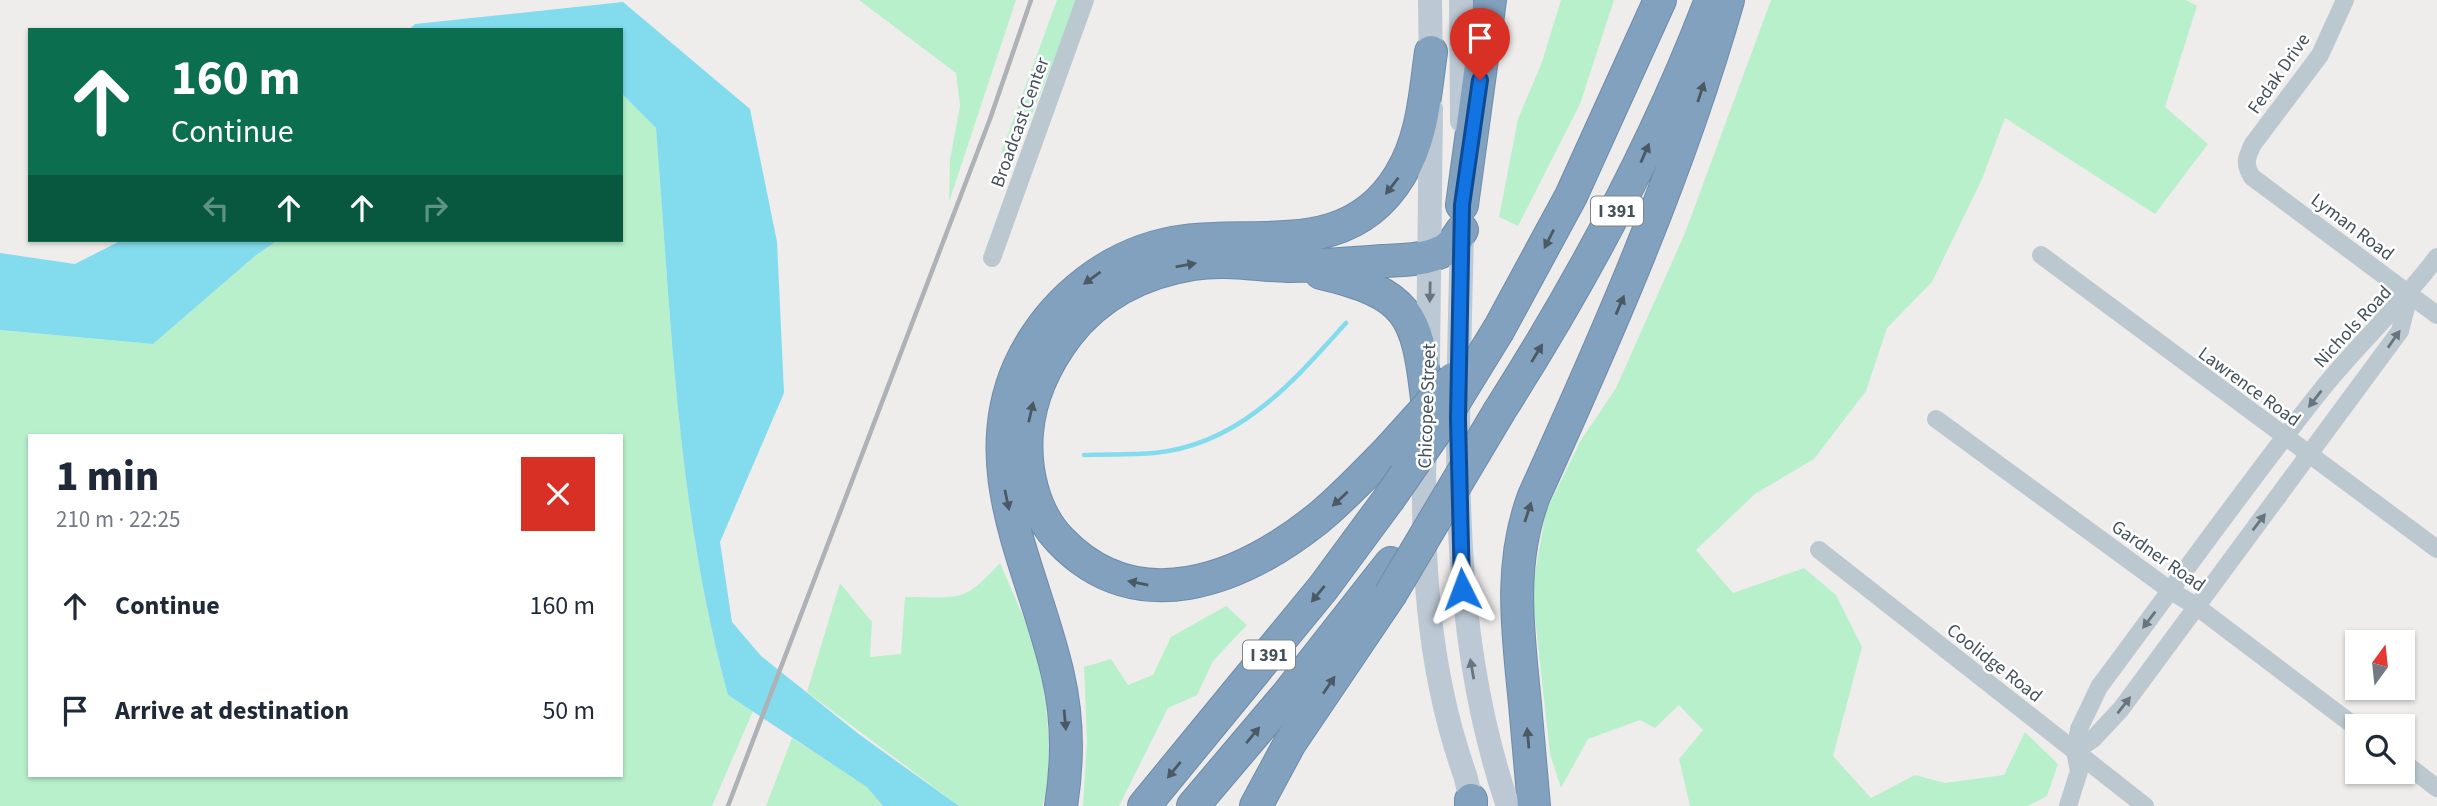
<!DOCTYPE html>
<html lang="en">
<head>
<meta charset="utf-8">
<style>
	:root { --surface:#fff; --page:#f6f6f7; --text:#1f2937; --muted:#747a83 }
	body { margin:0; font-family:"Source Sans 3",sans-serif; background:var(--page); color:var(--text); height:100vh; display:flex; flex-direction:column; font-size:26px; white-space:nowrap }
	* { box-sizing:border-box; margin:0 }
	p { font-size:23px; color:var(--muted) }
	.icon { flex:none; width:38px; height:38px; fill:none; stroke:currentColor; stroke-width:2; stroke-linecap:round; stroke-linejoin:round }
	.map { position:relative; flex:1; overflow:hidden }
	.side { position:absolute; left:28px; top:434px; width:595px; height:343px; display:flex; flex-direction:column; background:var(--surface); border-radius:0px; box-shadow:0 2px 5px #0004 }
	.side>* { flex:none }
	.hud { position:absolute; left:28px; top:28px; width:595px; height:214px; border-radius:0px; box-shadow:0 2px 5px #0004; background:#0b6e4f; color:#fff; overflow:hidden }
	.needle { width:46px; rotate:15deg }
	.tools { position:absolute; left:2345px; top:630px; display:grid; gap:14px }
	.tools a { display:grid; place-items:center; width:70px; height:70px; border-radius:0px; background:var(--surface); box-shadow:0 2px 5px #0004; font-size:35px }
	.pin { position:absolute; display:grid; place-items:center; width:60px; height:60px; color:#fff; margin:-72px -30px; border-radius:50% 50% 50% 0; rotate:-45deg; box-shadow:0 0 7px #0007 }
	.pin .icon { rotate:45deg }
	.me { position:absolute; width:77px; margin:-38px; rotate:357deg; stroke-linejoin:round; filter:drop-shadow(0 0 5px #0008) }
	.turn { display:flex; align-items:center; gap:24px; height:147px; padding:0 28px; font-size:32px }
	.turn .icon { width:91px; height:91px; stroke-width:2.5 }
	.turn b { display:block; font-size:49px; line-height:60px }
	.lanes { display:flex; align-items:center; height:66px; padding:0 28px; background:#0003; justify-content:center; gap:35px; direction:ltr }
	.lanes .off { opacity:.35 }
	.round { display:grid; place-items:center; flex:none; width:74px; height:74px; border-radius:0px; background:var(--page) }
	.overview { display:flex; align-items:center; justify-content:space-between; height:119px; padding:0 28px }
	h1 { font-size:42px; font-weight:800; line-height:52px }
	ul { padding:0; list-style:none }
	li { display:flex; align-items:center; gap:21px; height:105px; padding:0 28px }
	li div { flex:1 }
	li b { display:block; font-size:26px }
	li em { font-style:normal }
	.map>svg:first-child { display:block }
</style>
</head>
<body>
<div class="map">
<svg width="2437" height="806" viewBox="0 0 2437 806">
	<rect width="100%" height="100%" fill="#efecec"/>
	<path fill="#b8f0cc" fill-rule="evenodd" d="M 859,0 L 1016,0 L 949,202 L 950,160 L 960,106 L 956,73 Z
		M 1057,0 L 1078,0 L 1016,154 L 1001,153 Z
		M 1561,0 L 1614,0 L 1580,104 L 1518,226 L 1499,217 L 1518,119 L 1542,62 Z
		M 1771,0 L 2186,0 L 2197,6 L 2165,107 L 2208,144 L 2155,214 L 2005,118 L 1982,179 L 1932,282 L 1887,328 L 1866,391 L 1814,459 L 1755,494 L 1696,550 L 1733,593 L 1804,568 L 1836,595 L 1862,647 L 1833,756 L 1871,798 L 1915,775 L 1945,783 L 2004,775 L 2025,732 L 2058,764 L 2047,796 L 2028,806 L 1690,806 L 1679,759 L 1703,730 L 1679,705 L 1655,728 L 1640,720 L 1588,739 L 1561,788 L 1550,754 L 1532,590 L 1546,511 L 1581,440 L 1616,388 L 1685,233 Z
		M 621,93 L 656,128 C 671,318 677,510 728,695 L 753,711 L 712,806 L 0,806 L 0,330 L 153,344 L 255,256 L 278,240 L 621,240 ZM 30,436 L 621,436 L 621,775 L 30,775 Z
		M 1000,563 C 1010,587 1022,612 1031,637 C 1046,679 1056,764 1042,806 L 959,806 L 807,692 L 840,583 L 872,622 L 870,657 L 901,654 L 905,597 C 959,596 962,605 1000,563 Z
		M 1226,606 L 1247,625 L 1213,661 L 1197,695 L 1168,708 L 1119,806 L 1083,806 L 1087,741 L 1084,667 L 1111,659 L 1128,685 L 1153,675 L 1171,637 Z
		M 792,738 L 868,787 L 883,806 L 766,806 Z"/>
	<path fill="#83dbee" d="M 623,2 L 750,109 L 777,242 L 784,393 L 720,542 L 732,622 L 761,656 L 860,735 L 959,806 L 883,806 L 867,787 L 728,695 C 677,510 671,318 656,128 L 621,93 L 621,30 L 409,30 L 415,24 Z
		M 122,240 L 278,240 L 255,256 L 153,344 L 0,330 L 0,253 L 75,264 Z"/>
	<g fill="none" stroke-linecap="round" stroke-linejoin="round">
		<path stroke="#83dbee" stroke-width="4.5" d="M 1084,455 C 1107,454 1131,455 1154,453 C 1239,445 1292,383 1346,323"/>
		<defs>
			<path id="motorway" d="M 1462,205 L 1490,0
				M 1321,273 C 1409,294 1417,313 1427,399
				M 1499,329 L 1571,196 L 1660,0
				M 1500,410 C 1582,281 1654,148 1709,5
				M 1389,450 C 1365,474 1342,499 1316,520 C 1240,580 1137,621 1060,540 C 1033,512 1024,469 1027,432 C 1030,397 1046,363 1067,335 C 1098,295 1143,272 1193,264 C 1225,259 1256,265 1288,266 C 1319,266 1351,263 1383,261 C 1403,260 1427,260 1445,250 C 1453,245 1457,238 1462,230
				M 1471,800 L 1471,806
				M 1061,806 C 1068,762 1068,718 1058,675 C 1035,572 973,472 1019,367 C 1049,301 1112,250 1185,241 C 1264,231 1350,258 1400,175 C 1423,138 1425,94 1431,52
				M 1144,806 L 1323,588 L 1388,500
				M 1193,806 L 1288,694 L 1391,563
				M 1256,806 L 1290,743 L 1390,595
				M 1534,806 C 1531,772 1528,738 1525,704 C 1518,632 1508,565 1534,496 C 1608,333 1679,172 1728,0"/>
		</defs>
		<use href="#motorway" stroke="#6d8caa" stroke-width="34"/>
		<path stroke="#bcc8d0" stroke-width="18" d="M 2345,0 L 2320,55 L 2253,144 C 2246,158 2244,164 2252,177 L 2437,315
			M 2041,255 L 2437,549
			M 992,258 L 1085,0
			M 1936,419 L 2171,591 L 2196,606 L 2357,728
			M 1819,550 L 2145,806
			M 2075,751 L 2093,739 L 2121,709 L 2400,331 L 2409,295
			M 2403,762 L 2437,788
			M 2068,806 L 2079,771 L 2075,751 L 2079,729 L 2099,687 C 2173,588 2245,486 2322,389 C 2359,343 2402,304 2437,257"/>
		<path stroke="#bcc9d4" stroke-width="24" d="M 1430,0 L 1431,69
			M 1461,0 L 1462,121
			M 1462,224 C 1459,420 1443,617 1508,806
			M 1428,360 L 1431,109
			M 1425,442 C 1421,555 1427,668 1465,775 C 1468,785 1469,796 1474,806"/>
		<use href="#motorway" stroke="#82a1be" stroke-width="32"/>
		<path stroke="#aeb2b7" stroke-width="4.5" d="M 728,806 L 990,119 L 1031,0"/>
		<defs>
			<path id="motorway-bridge" d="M 1389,450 L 1453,379
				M 1388,500 L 1440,425 L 1499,329
				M 1390,595 L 1500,410"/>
		</defs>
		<use href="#motorway-bridge" stroke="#6d8caa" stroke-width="34" stroke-linecap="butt"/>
		<use href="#motorway-bridge" stroke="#82a1be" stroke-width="32"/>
	</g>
	<defs><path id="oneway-solid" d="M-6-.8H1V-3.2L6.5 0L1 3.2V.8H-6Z" transform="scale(1.75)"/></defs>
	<g fill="#4a5964">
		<use href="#oneway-solid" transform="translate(1701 92) rotate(-72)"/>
		<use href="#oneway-solid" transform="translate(1645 153) rotate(-66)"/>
		<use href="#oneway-solid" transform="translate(1392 186) rotate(128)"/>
		<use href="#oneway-solid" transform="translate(1549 239) rotate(117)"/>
		<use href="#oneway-solid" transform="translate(1186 265) rotate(-10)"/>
		<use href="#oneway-solid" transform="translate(1092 278) rotate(144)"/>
		<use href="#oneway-solid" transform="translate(1620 305) rotate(-67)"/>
		<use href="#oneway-solid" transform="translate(1537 353) rotate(-58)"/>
		<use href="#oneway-solid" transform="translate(1031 412) rotate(-77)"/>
		<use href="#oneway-solid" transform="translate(1340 499) rotate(137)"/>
		<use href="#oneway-solid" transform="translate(1007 500) rotate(78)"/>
		<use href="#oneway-solid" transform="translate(1528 512) rotate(-72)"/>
		<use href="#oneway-solid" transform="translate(1138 583) rotate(-168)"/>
		<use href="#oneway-solid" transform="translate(1318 594) rotate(129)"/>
		<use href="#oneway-solid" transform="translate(1329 685) rotate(-56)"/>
		<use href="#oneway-solid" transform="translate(1065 720) rotate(85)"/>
		<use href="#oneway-solid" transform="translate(1253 735) rotate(-50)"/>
		<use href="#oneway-solid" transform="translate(1528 738) rotate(-95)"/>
		<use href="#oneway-solid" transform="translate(1174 770) rotate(129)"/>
	</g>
	<g fill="#68757f">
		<use href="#oneway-solid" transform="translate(1430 292) rotate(91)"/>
		<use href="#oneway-solid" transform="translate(1472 669) rotate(-100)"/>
	</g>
	<g fill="#68757d">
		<use href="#oneway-solid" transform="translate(2394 339) rotate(-55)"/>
		<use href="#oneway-solid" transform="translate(2315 399) rotate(128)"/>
		<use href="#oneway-solid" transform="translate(2259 522) rotate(-53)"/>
		<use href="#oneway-solid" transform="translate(2149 620) rotate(127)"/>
		<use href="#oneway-solid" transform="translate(2124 705) rotate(-52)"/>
	</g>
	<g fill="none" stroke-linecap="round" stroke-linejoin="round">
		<defs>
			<path id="route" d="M 1462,589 L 1458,419 L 1462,205 L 1480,80"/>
		</defs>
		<use href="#route" stroke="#0c4b94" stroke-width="18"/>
		<use href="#route" stroke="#1274e3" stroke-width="12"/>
	</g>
	<g text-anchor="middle" stroke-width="5" stroke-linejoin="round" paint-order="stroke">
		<g fill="#fff" stroke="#7c858c" stroke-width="2">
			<rect x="1591" y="196.5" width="52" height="29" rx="5"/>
			<rect x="1243" y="640.5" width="52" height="29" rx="5"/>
		</g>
		<g font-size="18" font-weight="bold" fill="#44515a">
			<text x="1617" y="217">I 391</text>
			<text x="1269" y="661">I 391</text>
		</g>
		<g font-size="19" fill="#44515a" stroke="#fff">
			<text transform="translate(2278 73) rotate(-55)" y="7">Fedak Drive</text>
			<text transform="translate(1019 122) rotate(-70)" y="7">Broadcast Center</text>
			<text transform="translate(2353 226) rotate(37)" y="7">Lyman Road</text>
			<text transform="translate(2352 326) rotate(-47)" y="7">Nichols Road</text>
			<text transform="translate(2250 386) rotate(36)" y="7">Lawrence Road</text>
			<text transform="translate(1426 406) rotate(-88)" y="7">Chicopee Street</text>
			<text transform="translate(2159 555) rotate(35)" y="7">Gardner Road</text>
			<text transform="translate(1995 662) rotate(38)" y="7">Coolidge Road</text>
		</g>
	</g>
</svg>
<div class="tools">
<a><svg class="needle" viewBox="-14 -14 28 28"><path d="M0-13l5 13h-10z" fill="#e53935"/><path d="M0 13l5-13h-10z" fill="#747a83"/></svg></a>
<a><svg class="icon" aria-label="search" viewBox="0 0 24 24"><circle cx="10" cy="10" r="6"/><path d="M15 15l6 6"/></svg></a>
</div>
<div class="pin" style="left:1480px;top:80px;background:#d93025"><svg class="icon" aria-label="arrive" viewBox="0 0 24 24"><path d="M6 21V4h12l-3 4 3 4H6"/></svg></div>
<svg class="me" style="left:1462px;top:589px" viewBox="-20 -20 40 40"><path d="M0-17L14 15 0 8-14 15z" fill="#1274e3" stroke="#fff" stroke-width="4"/></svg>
<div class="hud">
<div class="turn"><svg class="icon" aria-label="ahead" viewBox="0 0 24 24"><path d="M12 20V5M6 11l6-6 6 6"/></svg><div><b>160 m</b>Continue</div></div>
<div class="lanes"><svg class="icon off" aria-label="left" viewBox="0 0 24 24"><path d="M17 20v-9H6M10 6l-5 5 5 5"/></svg><svg class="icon" aria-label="ahead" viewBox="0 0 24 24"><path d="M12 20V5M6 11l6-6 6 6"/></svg><svg class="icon" aria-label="ahead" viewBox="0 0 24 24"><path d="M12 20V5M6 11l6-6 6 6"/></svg><svg class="icon off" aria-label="right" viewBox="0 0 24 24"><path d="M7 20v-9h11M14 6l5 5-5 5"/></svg></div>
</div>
<section class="side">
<div class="overview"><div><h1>1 min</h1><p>210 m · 22:25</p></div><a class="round" style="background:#d93025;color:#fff"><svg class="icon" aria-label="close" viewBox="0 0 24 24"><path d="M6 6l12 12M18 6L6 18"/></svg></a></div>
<ul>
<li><svg class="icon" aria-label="ahead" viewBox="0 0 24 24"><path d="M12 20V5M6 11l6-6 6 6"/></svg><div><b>Continue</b></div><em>160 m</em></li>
<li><svg class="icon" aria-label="arrive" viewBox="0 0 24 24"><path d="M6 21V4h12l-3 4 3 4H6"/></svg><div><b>Arrive at destination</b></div><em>50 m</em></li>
</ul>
</section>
</div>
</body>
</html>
